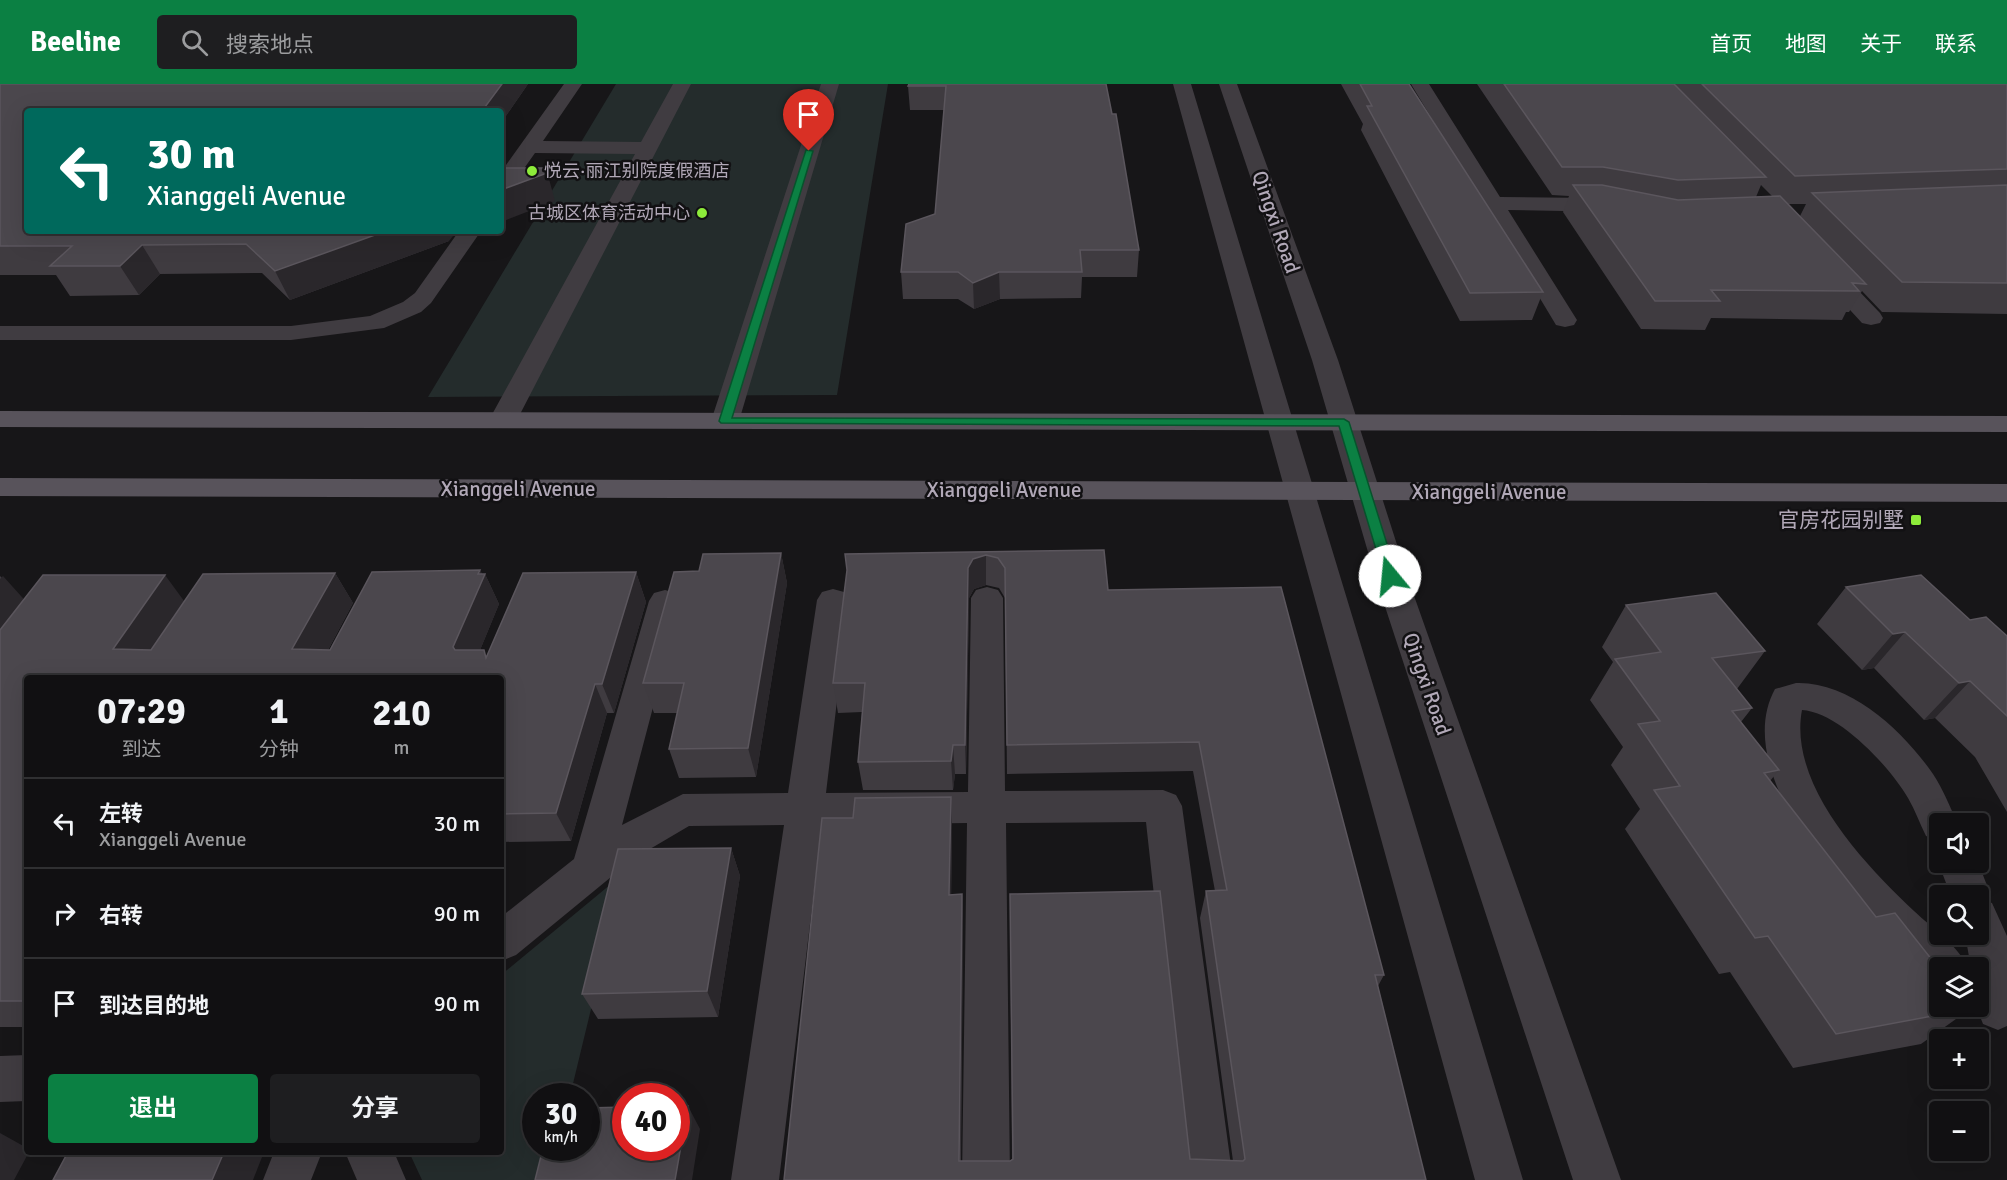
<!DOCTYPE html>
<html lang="zh">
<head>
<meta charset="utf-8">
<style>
	:root { --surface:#111012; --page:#1e1e20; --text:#f1f3f6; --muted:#9c9d9f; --line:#303032; --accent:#0b8043 }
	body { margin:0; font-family:Signika,"Noto Sans SC",sans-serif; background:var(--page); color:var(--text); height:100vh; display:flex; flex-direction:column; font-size:22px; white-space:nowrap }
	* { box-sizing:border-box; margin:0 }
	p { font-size:20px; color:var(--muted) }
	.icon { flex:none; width:33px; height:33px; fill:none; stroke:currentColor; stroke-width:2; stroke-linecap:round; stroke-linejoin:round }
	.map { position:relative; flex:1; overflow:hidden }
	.sheet { position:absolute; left:24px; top:591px; width:480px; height:480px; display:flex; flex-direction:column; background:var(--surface); border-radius:6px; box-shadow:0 6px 24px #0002,0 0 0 2px var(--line) }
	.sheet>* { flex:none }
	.guide { position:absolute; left:24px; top:24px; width:480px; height:126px; border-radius:6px; box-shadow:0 6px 24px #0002,0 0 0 2px var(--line); background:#00695c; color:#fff; overflow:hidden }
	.tools { position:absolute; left:1929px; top:729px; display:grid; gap:12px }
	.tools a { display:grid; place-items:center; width:60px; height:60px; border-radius:6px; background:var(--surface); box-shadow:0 6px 24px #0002,0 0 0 2px var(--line); font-size:30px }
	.speed { position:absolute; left:522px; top:999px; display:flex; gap:12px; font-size:30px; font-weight:700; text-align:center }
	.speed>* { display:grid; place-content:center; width:78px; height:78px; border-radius:50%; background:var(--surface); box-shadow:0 6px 24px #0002,0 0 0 2px var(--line); line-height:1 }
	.speed small { font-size:15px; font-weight:400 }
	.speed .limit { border:9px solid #d22; background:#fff; color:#111 }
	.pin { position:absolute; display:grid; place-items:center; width:51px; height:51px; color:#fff; margin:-62px -26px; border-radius:50% 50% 50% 0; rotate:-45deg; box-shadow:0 0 6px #0007 }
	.pin .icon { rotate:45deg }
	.me { position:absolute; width:66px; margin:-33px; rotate:343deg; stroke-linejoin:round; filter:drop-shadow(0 0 4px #0008) }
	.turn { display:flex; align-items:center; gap:21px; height:126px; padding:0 24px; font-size:27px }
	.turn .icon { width:78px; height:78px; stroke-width:2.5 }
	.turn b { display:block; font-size:42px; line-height:51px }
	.eta { display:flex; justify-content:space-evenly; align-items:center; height:102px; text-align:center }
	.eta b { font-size:36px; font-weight:700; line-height:42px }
	.button { display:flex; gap:12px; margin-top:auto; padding:12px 24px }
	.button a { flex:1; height:69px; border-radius:6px; background:var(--accent); color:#fff; font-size:24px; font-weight:700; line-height:69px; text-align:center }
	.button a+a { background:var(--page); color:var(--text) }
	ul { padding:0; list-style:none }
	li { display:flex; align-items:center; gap:18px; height:90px; padding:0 24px; border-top:2px solid var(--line) }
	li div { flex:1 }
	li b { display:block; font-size:22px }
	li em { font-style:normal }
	header { display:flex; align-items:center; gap:36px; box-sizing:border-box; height:84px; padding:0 30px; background:var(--accent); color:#fff }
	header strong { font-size:28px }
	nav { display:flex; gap:33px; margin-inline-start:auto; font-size:21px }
	.search { width:420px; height:54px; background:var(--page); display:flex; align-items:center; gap:15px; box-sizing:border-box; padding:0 21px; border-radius:6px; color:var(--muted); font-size:22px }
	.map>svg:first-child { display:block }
</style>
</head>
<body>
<header>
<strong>Beeline</strong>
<div class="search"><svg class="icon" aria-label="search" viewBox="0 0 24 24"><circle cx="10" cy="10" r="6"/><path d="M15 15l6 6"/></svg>搜索地点</div>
<nav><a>首页</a><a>地图</a><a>关于</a><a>联系</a></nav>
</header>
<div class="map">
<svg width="2007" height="1096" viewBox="0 0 2007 1096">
	<rect width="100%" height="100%" fill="#171618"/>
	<path fill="#242c2c" d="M 616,0 L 888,0 L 837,311 L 428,313 Z
		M 611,800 L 621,801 L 570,1012 L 536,1012 L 536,1064 L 557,1064 L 550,1096 L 422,1096 L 409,1068 L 501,1068 L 501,891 Z"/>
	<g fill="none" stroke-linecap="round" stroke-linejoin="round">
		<path fill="#403c41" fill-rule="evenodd" d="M 564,0 L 582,0 L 543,57 L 641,58 L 673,0 L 691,0 L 517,336 L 513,342 L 503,344 L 493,342 L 489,336 L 635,70 L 535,69 L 508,107 L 501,109 L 501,88 Z
			M 821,0 L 839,0 L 739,337 L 735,343 L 725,345 L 715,343 L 711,337 Z
			M 1173,0 L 1191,0 L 1523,1096 L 1475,1096 Z
			M 1219,0 L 1237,0 L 1338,276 L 1407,492 L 1621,1096 L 1573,1096 L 1375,492 L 1312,276 Z
			M 1411,0 L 1429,0 L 1500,113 L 1591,114 L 1619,118 L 1622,123 L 1619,128 L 1508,126 L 1577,236 L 1574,241 L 1565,243 L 1556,241 L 1553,236 Z
			M 459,147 L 481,147 L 431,219 L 421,228 L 384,244 L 291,256 L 0,256 L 0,242 L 291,242 L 370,232 L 403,218 L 415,209 Z
			M 1826,179 L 1834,181 L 1880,229 L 1883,234 L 1880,239 L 1871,241 L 1862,239 L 1818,191 L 1814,186 L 1818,181 Z
			M 987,503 L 998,506 L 1003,514 L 1005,707 L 1163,706 L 1176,711 L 1182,722 L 1233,1096 L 1185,1096 L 1146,738 L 1006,739 L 1010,1096 L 962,1096 L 967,739 L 822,741 L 779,1096 L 731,1096 L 784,741 L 689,742 L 633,775 L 516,871 L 501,877 L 501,833 L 574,775 L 649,517 L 654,509 L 665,506 L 676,509 L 681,517 L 622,741 L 683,710 L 788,709 L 817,516 L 822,508 L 833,505 L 844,508 L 849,516 L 826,709 L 968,708 L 971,514 L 976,506 Z
			M 1796,599 C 1851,597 1904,648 1933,690 C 1943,705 1950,723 1958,740 L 1940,740 L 1940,757 L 1926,752 C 1920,740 1915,726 1908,714 C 1890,683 1839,628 1802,626 C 1788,700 1864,780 1914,827 C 1933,845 1958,861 1968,884 L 1940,884 L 1940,901 C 1920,893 1903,871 1888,856 C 1835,803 1732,683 1775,605 Z
			M 1940,776 L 1940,778 L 1978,778 L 1991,812 L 1989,818 L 1992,819 L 2007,852 L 2007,942 L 1998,946 L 1983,940 L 1976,922 L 1978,922 L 1978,884 L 1971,884 L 1965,850 L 1978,850 L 1978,812 L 1951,812 L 1938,778 Z
			M 27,971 L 27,1017 L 0,1018 L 0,972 Z
			M 274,1068 L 322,1068 L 311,1096 L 263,1096 Z
			M 345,1068 L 394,1068 L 406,1096 L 357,1096 Z"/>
		<path fill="#58535b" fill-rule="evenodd" d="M 0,327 L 2007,332 L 2007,348 L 0,343 Z
			M 0,394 L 2007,400 L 2007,418 L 0,412 Z"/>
	</g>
	<path fill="#3f3b40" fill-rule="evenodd" d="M 0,0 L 528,0 L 501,39 L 27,27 L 449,157 L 290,216 L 262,189 L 160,190 L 139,211 L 70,212 L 56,191 L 0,191 Z
		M 1106,0 L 1139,166 L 1137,193 L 1082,193 L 1081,214 L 1000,215 L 974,225 L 958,215 L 903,215 L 901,188 L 935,130 L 944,26 L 910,26 L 908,2 Z
		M 1341,0 L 1409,0 L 1543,208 L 1532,236 L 1460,237 L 1361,46 L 1363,40 Z
		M 1477,0 L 2007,0 L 2007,230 L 1882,228 L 1862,207 L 1849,228 L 1846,228 L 1842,236 L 1711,234 L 1705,246 L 1641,245 L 1563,128 L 1569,112 L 1552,111 ZM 1761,101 L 1772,112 L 1756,113 ZM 1789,120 L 1806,120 L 1800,132 Z
		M 1104,466 L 1108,506 L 1384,891 L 1378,902 L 1426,1096 L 784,1096 L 853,734 L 951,713 L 952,741 L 951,810 L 962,810 L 963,837 L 961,1077 L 1010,1077 L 1012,1075 L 1010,810 L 1190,1075 L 1233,1077 L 1200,834 L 1206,807 L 1215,807 L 1193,687 L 1007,690 L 1005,514 L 999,504 L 986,501 L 974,505 L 969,514 L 966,690 L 955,690 L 953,706 L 863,706 L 858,678 L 862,628 L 838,629 L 833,599 L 847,486 L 845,470 Z
		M 781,469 L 787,499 L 756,693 L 679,694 L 669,665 L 677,629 L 654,629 L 643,599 L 699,487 Z
		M 480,486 L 482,490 L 485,490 L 499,520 L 480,566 L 487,573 L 636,488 L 646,518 L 614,629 L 607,629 L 571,757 L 501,758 L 501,594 L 27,594 L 27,943 L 0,943 L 0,492 L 24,516 L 185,517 L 335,489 L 353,519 L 328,566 L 330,566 Z
		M 1846,503 L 1970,536 L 2007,552 L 2007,728 L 1975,673 L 1935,634 L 1924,636 L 1874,584 L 1862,586 L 1817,540 Z
		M 1626,521 L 1765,567 L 1737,605 L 1752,624 L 1741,638 L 1779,686 L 1770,697 L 1876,833 L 1970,925 L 1921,960 L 1793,984 L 1730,888 L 1719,890 L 1625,745 L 1640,725 L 1611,681 L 1623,663 L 1590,616 L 1613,578 L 1602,563 Z
		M 731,764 L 740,792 L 718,933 L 598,935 L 582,910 Z"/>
	<path fill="#2a272b" d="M 502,0 L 528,0 L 501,39 L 501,27 L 482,27 Z
		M 546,84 L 555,117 L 501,138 L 501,106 Z
		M 386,147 L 457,147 L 449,157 L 290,216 L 275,187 Z
		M 142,161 L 160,190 L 139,211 L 120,182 Z
		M 999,188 L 1000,215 L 974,225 L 973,199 Z
		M 781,469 L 787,499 L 756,693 L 748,664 Z
		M 986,471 L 986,501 L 974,505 L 969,514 L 966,690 L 965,661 L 968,484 L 973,475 Z
		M 480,486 L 483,493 L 485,490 L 499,520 L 469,593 L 453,563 Z
		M 636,488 L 646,518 L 614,629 L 602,600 Z
		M 335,489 L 353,519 L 313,594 L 292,565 Z
		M 165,491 L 187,521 L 139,594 L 113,565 Z
		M 3,492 L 30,522 L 0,557 L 0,495 Z
		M 1905,548 L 1874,584 L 1862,586 L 1893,550 Z
		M 1970,597 L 1935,634 L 1924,636 L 1959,599 Z
		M 595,600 L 607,629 L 571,757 L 556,729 Z
		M 953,661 L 955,690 L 953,706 L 951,677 Z
		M 951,713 L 952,741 L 951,838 L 949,811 Z
		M 731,764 L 740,792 L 718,933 L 707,907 Z
		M 962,810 L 963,837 L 960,1096 L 959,1077 Z
		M 688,1022 L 700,1045 L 692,1096 L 675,1096 Z
		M 0,1049 L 27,1064 L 27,1068 L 29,1068 L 14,1096 L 0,1096 Z
		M 224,1068 L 264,1068 L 253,1096 L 212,1096 Z"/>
	<path fill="#4b474d" stroke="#5b565d" stroke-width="1.5" d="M 0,0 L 502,0 L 482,27 L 27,27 L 27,147 L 386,147 L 275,187 L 246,160 L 142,161 L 120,182 L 50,182 L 72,162 L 0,162 Z
		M 909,0 L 1106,0 L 1112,30 L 1116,30 L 1139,166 L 1080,166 L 1082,188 L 999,188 L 973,199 L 958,188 L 901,188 L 906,140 L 935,130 L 946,2 L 908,2 Z
		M 1360,0 L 1409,0 L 1543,208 L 1470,209 L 1367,22 L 1372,22 Z
		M 1504,0 L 1674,0 L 1766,93 L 1678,96 L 1603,83 L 1562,83 Z
		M 1702,0 L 2007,0 L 2007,85 L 1795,92 Z
		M 501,84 L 546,84 L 547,89 L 501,106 Z
		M 1573,101 L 1602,101 L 1678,116 L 1780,112 L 1866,200 L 1852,199 L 1859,207 L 1711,206 L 1720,217 L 1655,217 Z
		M 2007,101 L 2007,199 L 1902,198 L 1812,109 Z
		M 1104,466 L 1108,506 L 1281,503 L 1384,891 L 1375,891 L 1426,1096 L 784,1096 L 822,734 L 853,734 L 855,714 L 951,713 L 949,811 L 962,810 L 959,1077 L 1010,1077 L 1013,1075 L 1010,810 L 1160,807 L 1190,1075 L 1243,1077 L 1245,1075 L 1206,807 L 1227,806 L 1199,658 L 1007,661 L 1005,484 L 998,474 L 986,471 L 973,475 L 968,484 L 965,661 L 953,661 L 951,677 L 858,678 L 865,599 L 833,599 L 847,486 L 845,470 Z
		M 781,469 L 748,664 L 669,665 L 684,599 L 643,599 L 674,488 L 699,487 L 703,470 Z
		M 480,486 L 478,490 L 485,490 L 453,563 L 455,566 L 484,566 L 486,574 L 523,489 L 636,488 L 602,600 L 595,600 L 556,729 L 501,730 L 501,594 L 27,594 L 27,917 L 0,917 L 0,546 L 43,491 L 165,491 L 113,565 L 151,566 L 203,490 L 335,489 L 292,565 L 330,566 L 372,488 Z
		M 1921,491 L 1970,536 L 1986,533 L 2007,552 L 2007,632 L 1970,597 L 1959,599 L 1905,548 L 1893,550 L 1846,503 Z
		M 1716,509 L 1765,567 L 1712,574 L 1752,624 L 1732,627 L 1779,686 L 1764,689 L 1876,833 L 1895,829 L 1940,886 L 1940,922 L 1968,922 L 1970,925 L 1836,950 L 1768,852 L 1755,854 L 1654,706 L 1680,702 L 1638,640 L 1660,637 L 1615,575 L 1661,568 L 1626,521 Z
		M 731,764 L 707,907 L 582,910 L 618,765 Z
		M 676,1022 L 688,1022 L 675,1096 L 535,1096 L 543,1064 L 586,1064 L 586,1024 L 626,1023 L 626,1064 L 676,1064 Z
		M 68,1068 L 224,1068 L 212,1096 L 53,1096 Z"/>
	<path fill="#0b8043" stroke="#07532c" stroke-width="1.5" d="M 806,66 L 813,67 L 732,334 L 1344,335 L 1349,338 L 1397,492 L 1395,496 L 1390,497 L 1384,492 L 1339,342 L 721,339 L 719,337 Z"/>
	<g fill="#8deb3a" stroke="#121113" stroke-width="2">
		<circle cx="532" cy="87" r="6"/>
		<circle cx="702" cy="129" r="6"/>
		<rect x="1910" y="430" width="12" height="12" rx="3"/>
	</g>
	<g text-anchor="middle" stroke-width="5" stroke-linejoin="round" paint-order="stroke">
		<g font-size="18" fill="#b1a8b7" stroke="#121113" text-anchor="start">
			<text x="544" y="93">悦云·丽江别院度假酒店</text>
			<text x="690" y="135" text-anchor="end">古城区体育活动中心</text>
		</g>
		<g font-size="21" fill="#b1a8b7" stroke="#121113">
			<text transform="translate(1276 138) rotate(71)" y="7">Qingxi Road</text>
			<text x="518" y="412">Xianggeli Avenue</text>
			<text x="1004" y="413">Xianggeli Avenue</text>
			<text x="1489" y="415">Xianggeli Avenue</text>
			<text transform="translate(1427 600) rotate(71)" y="7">Qingxi Road</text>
		</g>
		<g font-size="21" fill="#b1a8b7" stroke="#121113" text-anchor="end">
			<text x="1904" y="443">官房花园别墅</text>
		</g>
	</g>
</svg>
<div class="tools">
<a><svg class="icon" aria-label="sound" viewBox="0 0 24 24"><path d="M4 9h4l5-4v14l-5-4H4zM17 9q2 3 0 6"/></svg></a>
<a><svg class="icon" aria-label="search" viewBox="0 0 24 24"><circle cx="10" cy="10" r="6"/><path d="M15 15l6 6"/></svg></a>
<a><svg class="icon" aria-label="layers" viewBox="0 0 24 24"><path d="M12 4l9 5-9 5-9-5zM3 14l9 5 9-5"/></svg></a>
<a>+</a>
<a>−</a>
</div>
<div class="speed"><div>30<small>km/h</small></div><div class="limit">40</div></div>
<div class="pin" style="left:809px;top:67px;background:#d93025"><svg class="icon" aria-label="arrive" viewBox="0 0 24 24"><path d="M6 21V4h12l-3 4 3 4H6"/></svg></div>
<svg class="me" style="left:1390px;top:492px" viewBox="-20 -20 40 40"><circle r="19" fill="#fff"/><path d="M0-13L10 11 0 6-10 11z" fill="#0b8043"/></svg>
<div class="guide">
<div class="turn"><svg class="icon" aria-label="left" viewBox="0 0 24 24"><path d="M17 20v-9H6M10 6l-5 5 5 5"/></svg><div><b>30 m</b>Xianggeli Avenue</div></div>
</div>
<section class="sheet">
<div class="eta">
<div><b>07:29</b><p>到达</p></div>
<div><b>1</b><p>分钟</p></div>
<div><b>210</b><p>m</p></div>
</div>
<ul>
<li><svg class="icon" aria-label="left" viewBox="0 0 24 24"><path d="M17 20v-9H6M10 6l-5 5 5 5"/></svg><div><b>左转</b><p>Xianggeli Avenue</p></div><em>30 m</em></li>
<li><svg class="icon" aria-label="right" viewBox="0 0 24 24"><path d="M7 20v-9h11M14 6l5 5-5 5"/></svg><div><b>右转</b></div><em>90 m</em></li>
<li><svg class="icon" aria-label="arrive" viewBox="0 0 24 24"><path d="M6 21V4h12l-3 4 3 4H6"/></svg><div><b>到达目的地</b></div><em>90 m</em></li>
</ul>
<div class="button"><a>退出</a><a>分享</a></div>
</section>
</div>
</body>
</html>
